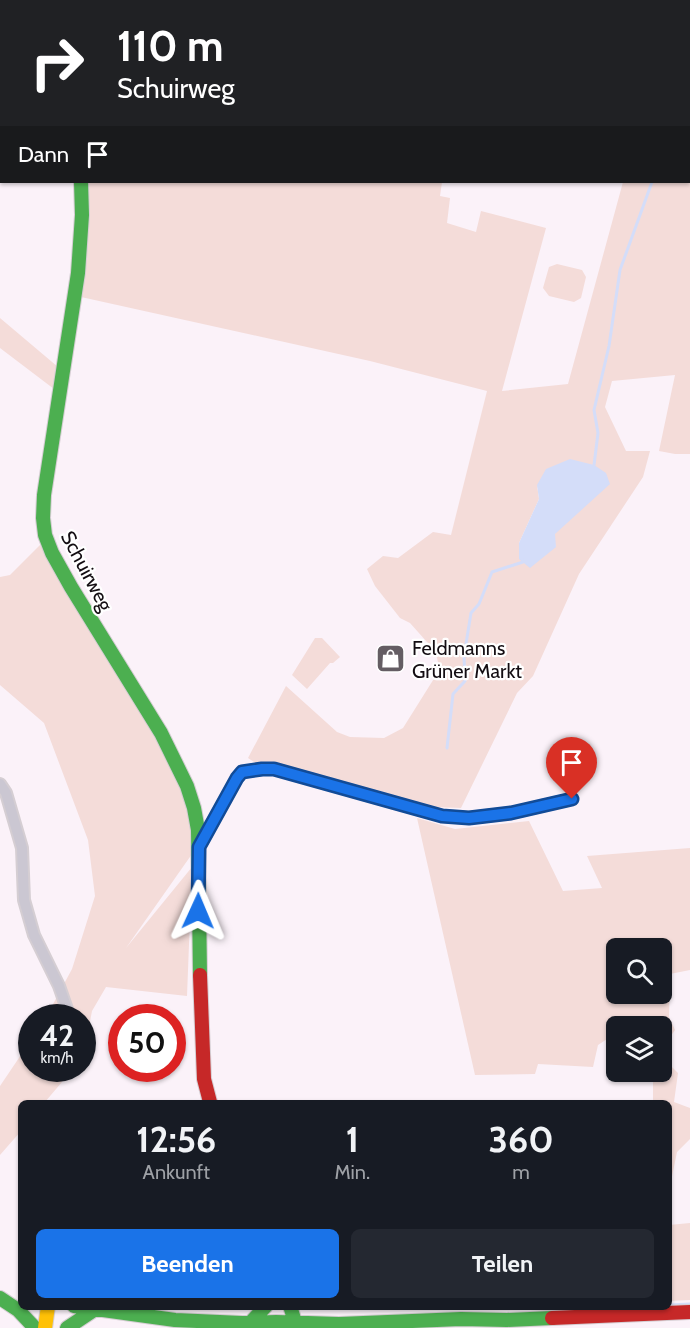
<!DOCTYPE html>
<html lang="de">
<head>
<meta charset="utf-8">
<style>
	:root { --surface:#171b24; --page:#242831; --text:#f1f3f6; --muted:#9ea1a6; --accent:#1a73e8 }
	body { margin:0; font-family:Cabin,sans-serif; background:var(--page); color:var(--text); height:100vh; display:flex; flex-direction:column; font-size:22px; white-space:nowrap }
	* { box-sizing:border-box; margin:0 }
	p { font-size:20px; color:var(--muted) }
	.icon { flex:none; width:33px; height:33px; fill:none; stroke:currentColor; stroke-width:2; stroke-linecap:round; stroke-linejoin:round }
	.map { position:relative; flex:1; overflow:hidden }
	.sheet { position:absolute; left:18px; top:1100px; width:654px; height:210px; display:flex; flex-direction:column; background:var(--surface); border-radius:9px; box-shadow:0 2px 4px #0004 }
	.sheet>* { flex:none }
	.hud { position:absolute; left:0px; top:0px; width:690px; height:183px; box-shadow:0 2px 4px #0004; background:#202124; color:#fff; overflow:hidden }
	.fabs { position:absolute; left:606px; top:938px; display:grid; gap:12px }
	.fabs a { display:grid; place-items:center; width:66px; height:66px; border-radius:9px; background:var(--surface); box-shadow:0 2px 4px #0004; font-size:30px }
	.speed { position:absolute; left:18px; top:1004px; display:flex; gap:12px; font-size:30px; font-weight:700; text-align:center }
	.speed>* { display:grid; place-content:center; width:78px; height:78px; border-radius:50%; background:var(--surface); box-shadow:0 2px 4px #0004; line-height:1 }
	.speed small { font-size:15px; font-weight:400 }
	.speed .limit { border:9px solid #d22; background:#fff; color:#111 }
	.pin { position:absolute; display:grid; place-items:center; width:51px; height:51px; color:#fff; margin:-62px -26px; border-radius:50% 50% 50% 0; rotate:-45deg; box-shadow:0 0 6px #0007 }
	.pin .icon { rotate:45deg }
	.me { position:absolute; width:66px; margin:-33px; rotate:1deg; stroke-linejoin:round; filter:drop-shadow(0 0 4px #0008) }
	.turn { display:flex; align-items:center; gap:21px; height:126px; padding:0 18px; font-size:27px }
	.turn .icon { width:78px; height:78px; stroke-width:2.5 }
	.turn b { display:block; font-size:42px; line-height:51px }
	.then { display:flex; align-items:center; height:57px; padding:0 18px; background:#0003; gap:12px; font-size:22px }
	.eta { display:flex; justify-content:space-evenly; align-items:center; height:102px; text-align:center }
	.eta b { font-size:36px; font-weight:800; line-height:42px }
	.cta { display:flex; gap:12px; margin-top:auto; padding:12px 18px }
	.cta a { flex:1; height:69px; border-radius:9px; background:var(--accent); color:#fff; font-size:24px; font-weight:800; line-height:69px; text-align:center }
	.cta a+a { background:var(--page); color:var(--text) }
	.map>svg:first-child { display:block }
</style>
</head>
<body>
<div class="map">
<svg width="690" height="1328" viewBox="0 0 690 1328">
	<rect width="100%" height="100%" fill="#fbf2f9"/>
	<path fill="#f4dcd9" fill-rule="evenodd" d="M 689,68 L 690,68 L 690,454 L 675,454 L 659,451 L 675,375 L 612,381 L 605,407 L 626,451 L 650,451 L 643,477 L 579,574 L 533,676 L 517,693 L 461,808 L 435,807 L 273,762 L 257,764 L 248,758 L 286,686 L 337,732 L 350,737 L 384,738 L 403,728 L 440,669 L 435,651 L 410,623 L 400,618 L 375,586 L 367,569 L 383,556 L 398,558 L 433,532 L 451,535 L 487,391 L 370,361 L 81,297 L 88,182 L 442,182 L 440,196 L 450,198 L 447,223 L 476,232 L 481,211 L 546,228 L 502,391 L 568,384 L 623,182 L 688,182 ZM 537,485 L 556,547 L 519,543 L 539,499 Z
		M 557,264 L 582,270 L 586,277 L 581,298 L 574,302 L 549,296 L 543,288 L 549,267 Z
		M 0,318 L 58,367 L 54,389 L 0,348 Z
		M 40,545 L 110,661 L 116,658 C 128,682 140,705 152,728 C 172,767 196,809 192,854 L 126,948 L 192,867 L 187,996 L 106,987 L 92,1011 L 86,1042 L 83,1049 L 82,1017 L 46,1017 L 72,969 L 95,896 L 88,840 L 44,723 L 0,685 L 0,577 L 10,575 Z
		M 315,638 L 322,638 L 340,657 L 333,663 L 330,663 L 307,689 L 292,675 Z
		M 417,818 L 455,829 L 529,821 L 563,891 L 602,888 L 587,856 L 690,848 L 690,970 L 670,974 L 669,1017 L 675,1030 L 666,1043 L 667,1062 L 678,1073 L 674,1102 L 690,1108 L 690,1139 L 677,1152 L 669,1191 L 669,1102 L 653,1102 L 653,1071 L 662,1071 L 662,1026 L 616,1026 L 616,1033 L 598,1045 L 593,1067 L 538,1064 L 535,1074 L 475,1075 ZM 616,948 L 662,948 L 662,993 L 616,993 Z
		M 31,1040 L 32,1068 L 71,1068 L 62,1082 L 45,1102 L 21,1102 L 21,1131 L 0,1155 L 0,1086 Z
		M 690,1223 L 690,1300 L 669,1301 L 669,1225 Z"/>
	<path fill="#d4ddf9" d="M 570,459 L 594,465 L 606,473 L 610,484 L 555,534 L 556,547 L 530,568 L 519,559 L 519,543 L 539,499 L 537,485 L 546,469 Z"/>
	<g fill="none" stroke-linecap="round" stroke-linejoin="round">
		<path stroke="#d4ddf9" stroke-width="3" d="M 688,100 L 690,97
			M 593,467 L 594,465 L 598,433 L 594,410 L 609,346 L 620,270 L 652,182
			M 447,748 L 453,694 L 465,681 L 464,656 L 471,613 L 479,604 L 492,572 L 523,562 L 525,559
			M 669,1305 L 690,1304"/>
		<defs>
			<path id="street" d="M 0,784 L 6,793 L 22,848 L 24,900 L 34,935 L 59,986 L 67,1009
				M 199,847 L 237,778 L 242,772 L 263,769 L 274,769 L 442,816 L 469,818 L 511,813 L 572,799"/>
			<path id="fast" d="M 67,0 L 67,2
				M 81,182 L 82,215 L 78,273 L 44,495 L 43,518 L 45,535 L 52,553 L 71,587 L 161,733 L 187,786 L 194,808 L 198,830 L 200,975
				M 0,1298 L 18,1310 L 35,1328
				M 74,1306 L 175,1320 L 242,1323 L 276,1322 L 339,1324 L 461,1319 L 507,1320 L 552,1318
				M 290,1306 L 297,1328
				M 251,1322 L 266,1306
				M 67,1328 L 94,1310"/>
			<path id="slow" d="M 45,1328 L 48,1306"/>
			<path id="jam" d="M 200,975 L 204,1079 L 210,1102
				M 552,1318 L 690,1312"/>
		</defs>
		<use href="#street" stroke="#d5ced3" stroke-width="14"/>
		<use href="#fast" stroke="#d5ced3" stroke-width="16"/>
		<use href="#slow" stroke="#d5ced3" stroke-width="16"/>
		<use href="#jam" stroke="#d5ced3" stroke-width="16"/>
		<use href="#street" stroke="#cbc7d2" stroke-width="10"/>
		<use href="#fast" stroke="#4caf50" stroke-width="14"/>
		<use href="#slow" stroke="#ffc107" stroke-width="14"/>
		<use href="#jam" stroke="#c62828" stroke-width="14"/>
	</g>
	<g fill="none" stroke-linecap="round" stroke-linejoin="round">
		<defs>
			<path id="route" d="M 198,911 L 199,847 L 237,778 L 242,772 L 262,769 L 274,769 L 442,816 L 469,818 L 511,813 L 572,799"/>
		</defs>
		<use href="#route" stroke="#114b97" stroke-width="15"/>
		<use href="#route" stroke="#1a73e8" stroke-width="10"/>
	</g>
	<defs>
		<symbol id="shop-square" viewBox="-11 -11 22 22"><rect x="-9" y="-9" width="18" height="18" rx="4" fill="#645d63" stroke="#fff"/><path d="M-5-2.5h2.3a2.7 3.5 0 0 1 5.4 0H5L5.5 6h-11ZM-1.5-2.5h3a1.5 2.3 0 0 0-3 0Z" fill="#fff"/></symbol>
	</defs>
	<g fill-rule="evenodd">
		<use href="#shop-square" x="374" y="642" width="33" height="33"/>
	</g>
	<g text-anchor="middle" stroke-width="4.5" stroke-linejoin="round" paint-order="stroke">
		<g font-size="20" fill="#130d12" stroke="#fff">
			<text transform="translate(87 571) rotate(62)" y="7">Schuirweg</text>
		</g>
		<g font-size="20" fill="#130d12" stroke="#fff" text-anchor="start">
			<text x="412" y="655">Feldmanns<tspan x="412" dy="23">Grüner Markt</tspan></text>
		</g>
	</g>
</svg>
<div class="fabs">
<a><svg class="icon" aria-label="search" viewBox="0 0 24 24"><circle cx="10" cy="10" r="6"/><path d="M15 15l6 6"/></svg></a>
<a><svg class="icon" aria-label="layers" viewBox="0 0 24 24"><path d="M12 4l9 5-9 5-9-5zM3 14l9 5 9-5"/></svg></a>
</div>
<div class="speed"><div>42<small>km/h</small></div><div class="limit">50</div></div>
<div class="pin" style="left:572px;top:799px;background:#d93025"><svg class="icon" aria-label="arrive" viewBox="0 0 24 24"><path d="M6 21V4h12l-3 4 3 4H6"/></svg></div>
<svg class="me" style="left:198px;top:911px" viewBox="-20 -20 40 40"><path d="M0-17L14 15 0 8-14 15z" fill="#1a73e8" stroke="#fff" stroke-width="4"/></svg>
<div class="hud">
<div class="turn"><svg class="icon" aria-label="right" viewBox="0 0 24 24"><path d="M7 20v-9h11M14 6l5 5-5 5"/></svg><div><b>110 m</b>Schuirweg</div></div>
<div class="then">Dann<svg class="icon" aria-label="arrive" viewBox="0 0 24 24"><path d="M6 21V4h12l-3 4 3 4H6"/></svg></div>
</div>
<section class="sheet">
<div class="eta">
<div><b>12:56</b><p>Ankunft</p></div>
<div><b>1</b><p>Min.</p></div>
<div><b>360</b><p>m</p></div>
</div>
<div class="cta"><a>Beenden</a><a>Teilen</a></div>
</section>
</div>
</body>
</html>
